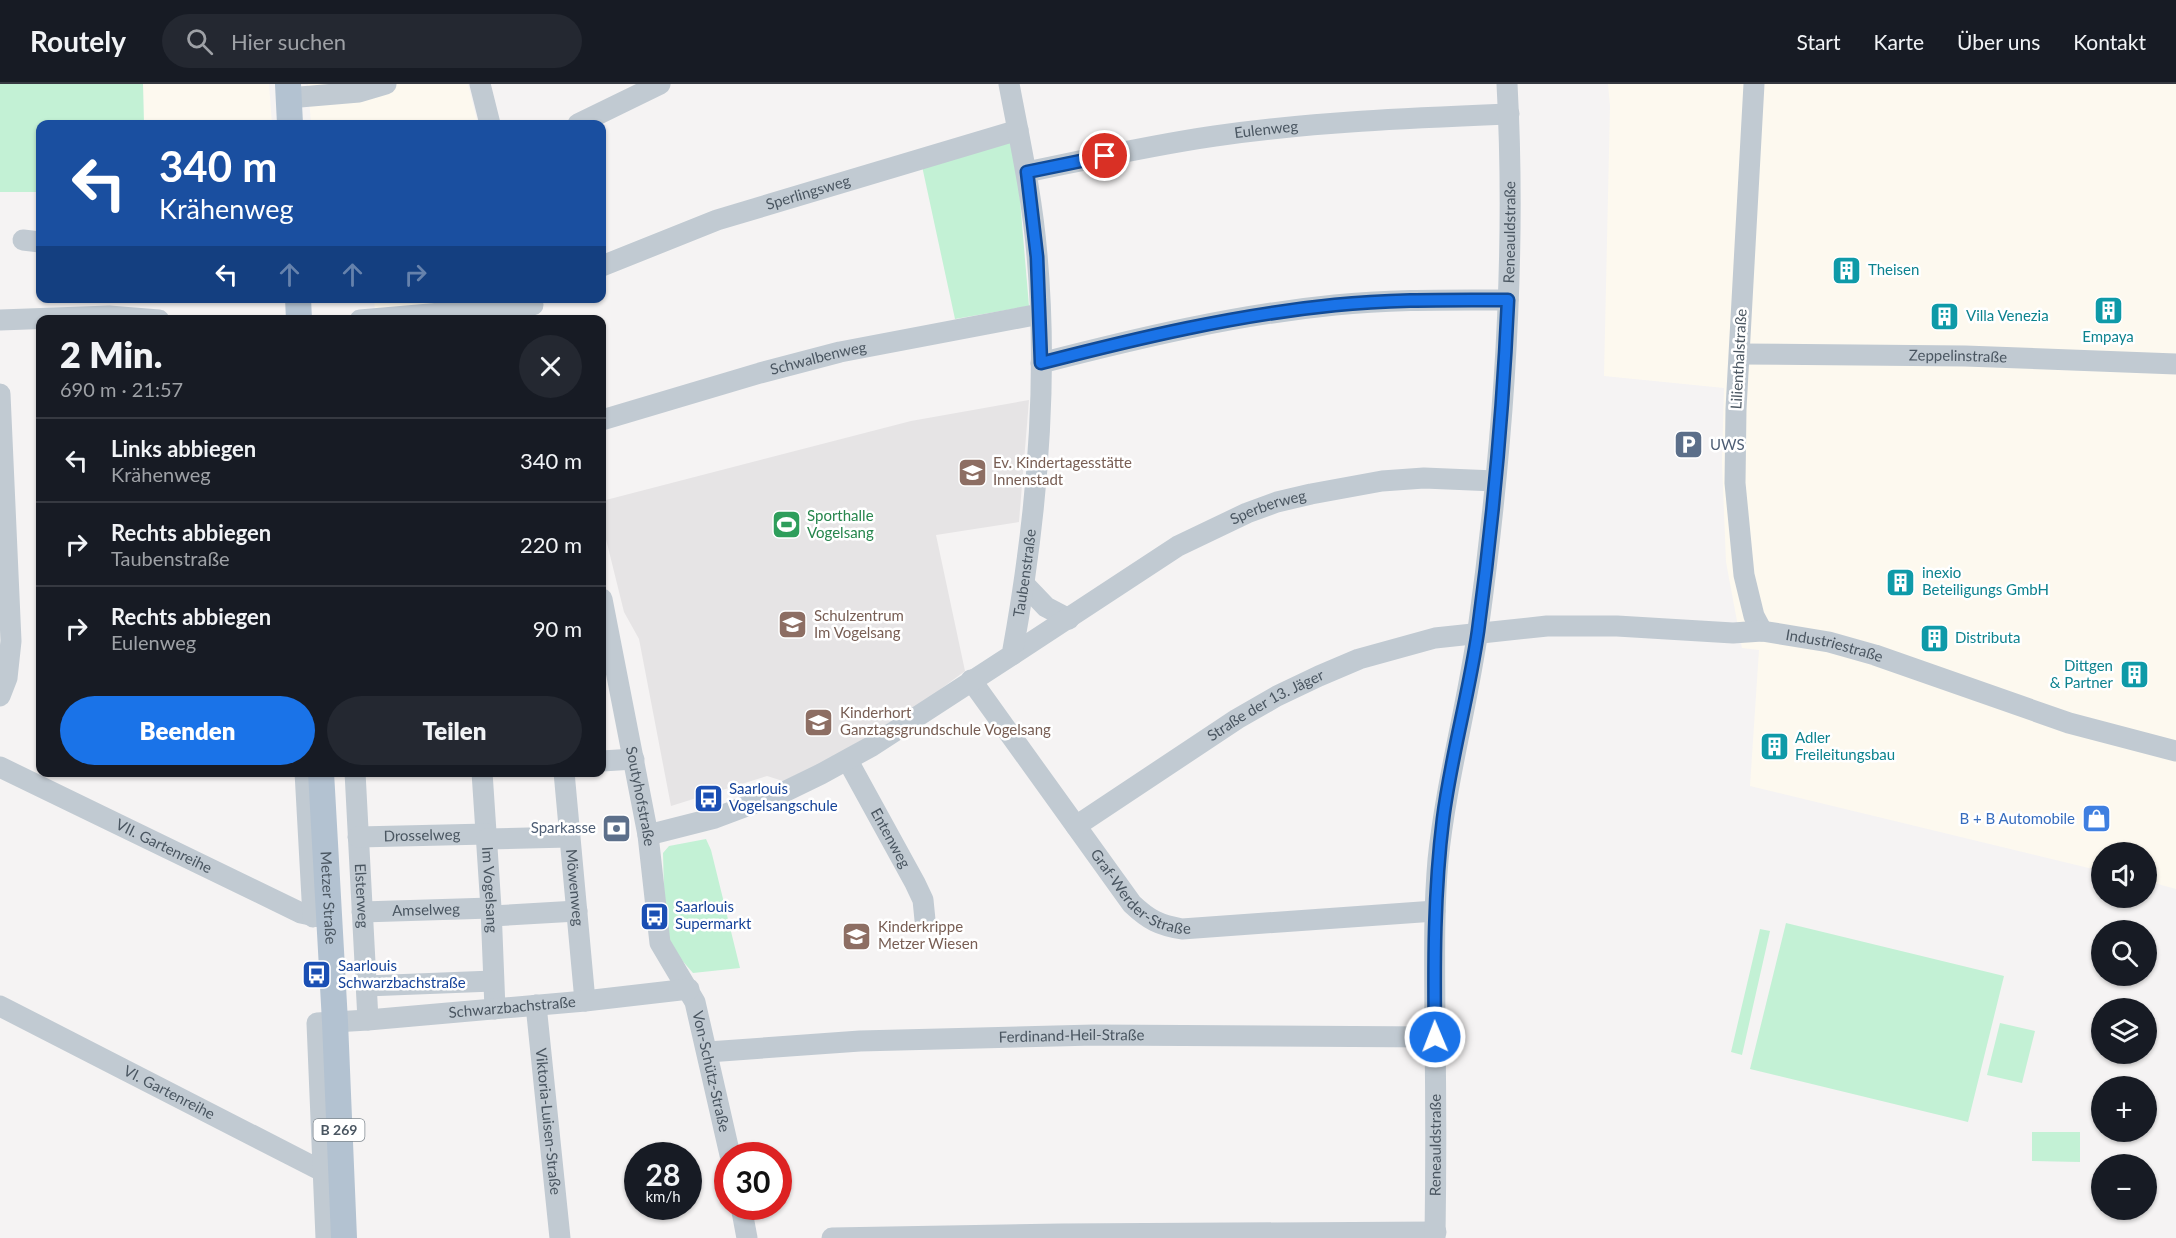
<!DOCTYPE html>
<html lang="de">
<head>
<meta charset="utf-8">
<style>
	:root { --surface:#171b24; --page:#242831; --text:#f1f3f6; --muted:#9ea1a6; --line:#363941; --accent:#1a73e8 }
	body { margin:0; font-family:Lato,sans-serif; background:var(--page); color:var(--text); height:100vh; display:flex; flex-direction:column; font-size:22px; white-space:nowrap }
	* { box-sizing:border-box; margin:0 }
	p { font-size:20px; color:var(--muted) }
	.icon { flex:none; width:33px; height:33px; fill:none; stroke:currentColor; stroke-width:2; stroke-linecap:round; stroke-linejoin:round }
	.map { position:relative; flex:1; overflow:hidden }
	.drawer { position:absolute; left:36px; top:231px; width:570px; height:462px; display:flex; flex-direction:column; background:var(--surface); border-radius:12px; box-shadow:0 2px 4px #0004 }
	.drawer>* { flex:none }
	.guide { position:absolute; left:36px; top:36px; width:570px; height:183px; border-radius:12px; box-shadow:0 2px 4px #0004; background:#1a4fa0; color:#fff; overflow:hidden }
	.controls { position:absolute; left:2091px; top:758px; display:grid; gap:12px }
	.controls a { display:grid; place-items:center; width:66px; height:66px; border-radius:50%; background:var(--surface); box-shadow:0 2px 4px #0004; font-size:30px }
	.speed { position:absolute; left:624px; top:1058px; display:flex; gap:12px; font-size:30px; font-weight:700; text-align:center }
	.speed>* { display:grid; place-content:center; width:78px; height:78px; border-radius:50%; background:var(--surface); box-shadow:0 2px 4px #0004; line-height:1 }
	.speed small { font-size:15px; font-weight:400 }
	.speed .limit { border:9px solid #d22; background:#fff; color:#111 }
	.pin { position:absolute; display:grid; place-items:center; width:51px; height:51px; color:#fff; margin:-26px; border:3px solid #fff; border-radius:50%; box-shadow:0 2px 6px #0007 }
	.me { position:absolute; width:66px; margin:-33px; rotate:359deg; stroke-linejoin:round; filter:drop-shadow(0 0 4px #0008) }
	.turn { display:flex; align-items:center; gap:21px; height:126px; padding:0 24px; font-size:27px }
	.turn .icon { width:78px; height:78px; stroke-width:2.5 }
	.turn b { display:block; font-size:42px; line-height:51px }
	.lanes { display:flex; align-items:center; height:57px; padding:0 24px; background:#0003; justify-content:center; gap:30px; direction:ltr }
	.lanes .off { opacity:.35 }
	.round { display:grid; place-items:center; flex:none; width:63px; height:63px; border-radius:32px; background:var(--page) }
	.summary { display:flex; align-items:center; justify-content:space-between; height:102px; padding:0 24px }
	h1 { font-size:36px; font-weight:800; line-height:45px }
	.button { display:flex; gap:12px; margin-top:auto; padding:12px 24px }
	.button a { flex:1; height:69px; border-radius:36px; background:var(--accent); color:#fff; font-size:24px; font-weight:800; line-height:69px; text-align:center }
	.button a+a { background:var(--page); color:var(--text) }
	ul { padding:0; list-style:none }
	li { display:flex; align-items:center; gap:18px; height:84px; padding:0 24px; border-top:2px solid var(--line) }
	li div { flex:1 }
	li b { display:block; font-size:22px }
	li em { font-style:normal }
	header { display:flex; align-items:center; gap:36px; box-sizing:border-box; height:84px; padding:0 30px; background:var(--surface); border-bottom:2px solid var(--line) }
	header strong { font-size:28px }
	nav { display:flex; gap:33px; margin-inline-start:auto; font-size:21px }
	.search { width:420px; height:54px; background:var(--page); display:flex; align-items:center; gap:15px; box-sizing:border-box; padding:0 21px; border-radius:33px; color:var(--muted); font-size:22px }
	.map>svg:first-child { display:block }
</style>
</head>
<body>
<header>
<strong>Routely</strong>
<div class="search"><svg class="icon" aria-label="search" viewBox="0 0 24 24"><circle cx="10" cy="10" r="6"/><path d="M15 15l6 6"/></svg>Hier suchen</div>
<nav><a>Start</a><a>Karte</a><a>Über uns</a><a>Kontakt</a></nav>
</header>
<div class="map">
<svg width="2176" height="1154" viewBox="0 0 2176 1154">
	<rect width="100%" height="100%" fill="#f5f3f3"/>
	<path fill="#fdf9ef" d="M 143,0 L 269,0 L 272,40 L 144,40 Z
		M 308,0 L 468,0 L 478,40 L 311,40 Z
		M 1608,0 L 2176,0 L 2176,805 L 2147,797 L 2146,768 L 2102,768 L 2101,787 L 1750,702 L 1759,566 L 1742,564 L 1726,478 L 1722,378 L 1724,304 L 1604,292 L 1610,22 Z
		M 516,214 L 375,227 L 374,215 Z"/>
	<path fill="#e6e4e5" d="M 1029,316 L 1019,438 L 936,451 L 965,587 L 914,625 L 824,678 L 783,697 L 767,692 L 671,722 L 639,555 L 624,528 L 602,439 L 602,417 L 911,337 Z"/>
	<path fill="#c3f1d5" d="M 0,0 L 143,0 L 144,40 L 40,40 L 40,108 L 0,108 Z
		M 1010,58 L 1018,93 L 1029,222 L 955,235 L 922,82 Z
		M 706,755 L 711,766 L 740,884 L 693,889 L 672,865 L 665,845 L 663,769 L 669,762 Z
		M 1786,839 L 2004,892 L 1968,1038 L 1750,985 Z
		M 1760,845 L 1770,847 L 1742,971 L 1731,968 Z
		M 2000,939 L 2035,947 L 2022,999 L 1987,991 Z
		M 2032,1048 L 2080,1048 L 2080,1078 L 2032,1077 Z"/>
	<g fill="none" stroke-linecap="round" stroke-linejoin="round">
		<g stroke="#c1cad2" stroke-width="21">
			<path d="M 480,0 L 490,40"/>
			<path d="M 1754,0 L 1736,325 L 1735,399 L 1744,491 L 1754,532 L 1762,547"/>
			<path d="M 288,14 L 359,8 L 386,0"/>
			<path d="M 578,40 L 660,0"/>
			<path id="s1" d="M 1027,88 C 1090,75 1152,61 1215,52 C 1312,38 1411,34 1509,30"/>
			<path d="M 23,156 L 40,158"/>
			<path id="s2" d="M 602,182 L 717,136 L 1018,46"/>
			<path d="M 0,236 L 109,232 L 159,236"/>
			<path d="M 360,236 L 533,221"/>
			<path id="s3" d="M 1740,270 L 1965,272 L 2176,280"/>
			<path d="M 1041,279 C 1138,254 1235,231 1335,221 C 1392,215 1450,216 1508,216"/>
			<path d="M 0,310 L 11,557 L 7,594 L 0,612"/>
			<path id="s4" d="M 602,336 L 760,289 L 840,268 L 1040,230"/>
			<path d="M 1025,501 L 1046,523 L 1069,535"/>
			<path id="s5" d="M 602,515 L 648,751 L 660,859 L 695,918 L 730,1071"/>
			<path id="s6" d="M 1012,571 L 1178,462 L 1247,429 L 1277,418 L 1311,410 L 1382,397 L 1424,394 L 1495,397"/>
			<path id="s7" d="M 971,596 L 1132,820 C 1149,836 1159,841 1182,845 L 1435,827"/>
			<path d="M 602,677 L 634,675"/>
			<path id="s8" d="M 848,677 L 915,799 L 923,816 L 925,836"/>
			<path id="s9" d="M 0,683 L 301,829 L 329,835"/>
			<path d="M 305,688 L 313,833"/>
			<path id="s10" d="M 355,688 L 368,936"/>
			<path id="s11" d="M 482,688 L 491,824 L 495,925"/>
			<path id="s12" d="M 564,688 L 585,917"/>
			<path id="s13" d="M 1076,742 L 1237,635 L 1277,612 L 1319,592 L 1359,575 L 1435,554 L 1547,542 L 1617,542 L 1733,549 L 1762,547 L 1829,558 L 1875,571 L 2069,639 L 2176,667"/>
			<path id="s14" d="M 648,751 L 715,734 L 784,708 L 821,690 L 872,662 L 1012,571 C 1036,440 1049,304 1037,171 C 1032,112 1020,58 1009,0"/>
			<path id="s15" d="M 358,753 L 487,750"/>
			<path d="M 487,755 L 569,753"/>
			<path id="s16" d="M 362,828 L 491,824"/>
			<path d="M 492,832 L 577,827"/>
			<path d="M 366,902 L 493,897"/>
			<path id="s17" d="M 536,921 L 560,1154"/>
			<path id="s18" d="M 0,922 L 322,1087 L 334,1090"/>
			<path id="s19" d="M 708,968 L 860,957 L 1094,951 L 1435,953"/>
			<path d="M 741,1122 L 747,1154"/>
			<path id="s20" d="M 326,1154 L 317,939 L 368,936 L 585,917 L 689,905"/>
			<path d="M 832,1154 L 1061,1150 L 1436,1148"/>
			<path id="s21" d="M 1435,1154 C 1436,1086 1436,1018 1435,950 C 1435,892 1433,833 1438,776 C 1446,698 1467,623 1478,546 C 1503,366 1517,182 1507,0"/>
		</g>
		<g stroke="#b3c2d1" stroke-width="26">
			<path d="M 288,0 L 290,40"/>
			<path d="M 298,214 L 299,236"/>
			<path id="s22" d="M 321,688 L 335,938 L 344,1154"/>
		</g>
	</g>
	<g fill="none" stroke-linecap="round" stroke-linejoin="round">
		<defs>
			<path id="route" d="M 1105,72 L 1027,88 L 1037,173 L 1041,279 C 1138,254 1235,231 1335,221 C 1392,215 1450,216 1508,216 C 1503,326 1493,437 1478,547 C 1469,610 1451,672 1443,735 C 1434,807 1434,880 1435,953"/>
		</defs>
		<use href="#route" stroke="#114b97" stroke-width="15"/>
		<use href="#route" stroke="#1a73e8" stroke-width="10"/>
	</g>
	<defs>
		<symbol id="building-square" viewBox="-11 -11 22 22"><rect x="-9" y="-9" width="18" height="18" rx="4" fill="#0f9aa8" stroke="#fff"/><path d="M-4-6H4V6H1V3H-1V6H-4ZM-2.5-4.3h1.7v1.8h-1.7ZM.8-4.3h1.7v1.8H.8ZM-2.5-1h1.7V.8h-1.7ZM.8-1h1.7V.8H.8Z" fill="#fff"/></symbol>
		<symbol id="parking-square" viewBox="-11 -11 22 22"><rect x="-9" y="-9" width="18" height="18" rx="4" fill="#5c6f8a" stroke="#fff"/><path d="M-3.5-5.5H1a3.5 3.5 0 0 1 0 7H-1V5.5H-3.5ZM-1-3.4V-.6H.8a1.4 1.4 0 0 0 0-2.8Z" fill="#fff"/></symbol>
		<symbol id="school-square" viewBox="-11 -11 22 22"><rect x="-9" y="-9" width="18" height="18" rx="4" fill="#8d6e63" stroke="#fff"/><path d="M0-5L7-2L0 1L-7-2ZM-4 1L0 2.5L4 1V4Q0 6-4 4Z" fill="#fff"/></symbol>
		<symbol id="stadium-square" viewBox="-11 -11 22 22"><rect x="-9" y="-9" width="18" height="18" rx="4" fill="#2e9e5b" stroke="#fff"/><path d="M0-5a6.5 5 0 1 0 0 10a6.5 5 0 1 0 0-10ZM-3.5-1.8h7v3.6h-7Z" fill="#fff"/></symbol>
		<symbol id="bus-square" viewBox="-11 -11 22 22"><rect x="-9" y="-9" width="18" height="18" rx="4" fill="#1a4fb4" stroke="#fff"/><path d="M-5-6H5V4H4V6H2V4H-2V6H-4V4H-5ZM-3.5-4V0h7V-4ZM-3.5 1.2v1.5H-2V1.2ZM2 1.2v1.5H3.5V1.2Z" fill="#fff"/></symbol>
		<symbol id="shop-square" viewBox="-11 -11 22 22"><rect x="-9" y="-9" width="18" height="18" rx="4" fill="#3f7fe0" stroke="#fff"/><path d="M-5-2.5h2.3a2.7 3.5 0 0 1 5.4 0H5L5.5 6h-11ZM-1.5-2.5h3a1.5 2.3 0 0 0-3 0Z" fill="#fff"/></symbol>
		<symbol id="bank-square" viewBox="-11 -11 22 22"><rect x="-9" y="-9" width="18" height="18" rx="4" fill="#5c6f8a" stroke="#fff"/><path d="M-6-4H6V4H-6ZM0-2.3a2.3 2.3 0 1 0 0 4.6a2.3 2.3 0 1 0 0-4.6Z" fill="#fff"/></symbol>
	</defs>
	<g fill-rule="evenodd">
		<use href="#building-square" x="1830" y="170" width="33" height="33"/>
		<use href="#building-square" x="2092" y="210" width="33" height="33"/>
		<use href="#building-square" x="1928" y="216" width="33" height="33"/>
		<use href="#parking-square" x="1672" y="344" width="33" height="33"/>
		<use href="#school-square" x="956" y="372" width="33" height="33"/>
		<use href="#stadium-square" x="770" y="424" width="33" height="33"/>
		<use href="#building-square" x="1884" y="482" width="33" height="33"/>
		<use href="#school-square" x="776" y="524" width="33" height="33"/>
		<use href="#building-square" x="1918" y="538" width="33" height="33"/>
		<use href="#building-square" x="2118" y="574" width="33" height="33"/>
		<use href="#school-square" x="802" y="622" width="33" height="33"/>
		<use href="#building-square" x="1758" y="646" width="33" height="33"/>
		<use href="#bus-square" x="692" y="698" width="33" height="33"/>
		<use href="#shop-square" x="2080" y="718" width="33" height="33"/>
		<use href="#bank-square" x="600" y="728" width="33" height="33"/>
		<use href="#bus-square" x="638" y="816" width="33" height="33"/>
		<use href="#school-square" x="840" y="836" width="33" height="33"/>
		<use href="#bus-square" x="300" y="874" width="33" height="33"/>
	</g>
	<g text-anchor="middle" stroke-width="5" stroke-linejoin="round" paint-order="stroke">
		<rect fill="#fff" stroke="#808990" stroke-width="1.5" x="313.5" y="1035" width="51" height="22" rx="4.5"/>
		<g font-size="14" font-weight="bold" fill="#4a5661">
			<text x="339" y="1051">B 269</text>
		</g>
		<g font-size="15" fill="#4a5661" stroke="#fff">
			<text dy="5" stroke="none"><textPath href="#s1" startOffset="243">Eulenweg</textPath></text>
			<text dy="5" stroke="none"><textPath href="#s2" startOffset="219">Sperlingsweg</textPath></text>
			<text dy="5" stroke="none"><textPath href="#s21" startOffset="1011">Reneauldstraße</textPath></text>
			<text dy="5" stroke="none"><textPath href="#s3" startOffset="218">Zeppelinstraße</textPath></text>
			<text dy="5" stroke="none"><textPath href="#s4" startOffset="225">Schwalbenweg</textPath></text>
			<text transform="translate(1739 275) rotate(-87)" y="5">Lilienthalstraße</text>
			<text dy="5" stroke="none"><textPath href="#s6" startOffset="297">Sperberweg</textPath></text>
			<text dy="5" stroke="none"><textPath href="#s14" startOffset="492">Taubenstraße</textPath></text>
			<text dy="5" stroke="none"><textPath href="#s13" startOffset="810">Industriestraße</textPath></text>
			<text dy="5" stroke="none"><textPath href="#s13" startOffset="225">Straße der 13. Jäger</textPath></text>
			<text dy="5" stroke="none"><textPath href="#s5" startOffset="201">Soutyhofstraße</textPath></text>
			<text dy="5" stroke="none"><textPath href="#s15" startOffset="64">Drosselweg</textPath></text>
			<text dy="5" stroke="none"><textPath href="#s8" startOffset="88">Entenweg</textPath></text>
			<text dy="5" stroke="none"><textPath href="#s9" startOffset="182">VII. Gartenreihe</textPath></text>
			<text dy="5" stroke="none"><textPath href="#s12" startOffset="116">Möwenweg</textPath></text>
			<text dy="5" stroke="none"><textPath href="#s7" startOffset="276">Graf-Werder-Straße</textPath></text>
			<text dy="5" stroke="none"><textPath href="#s11" startOffset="118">Im Vogelsang</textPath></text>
			<text dy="5" stroke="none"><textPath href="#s10" startOffset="124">Elsterweg</textPath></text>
			<text dy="5" stroke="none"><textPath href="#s22" startOffset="126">Metzer Straße</textPath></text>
			<text dy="5" stroke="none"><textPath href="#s16" startOffset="64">Amselweg</textPath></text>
			<text dy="5" stroke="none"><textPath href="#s20" startOffset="411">Schwarzbachstraße</textPath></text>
			<text dy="5" stroke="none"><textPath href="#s19" startOffset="364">Ferdinand-Heil-Straße</textPath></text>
			<text dy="5" stroke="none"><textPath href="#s5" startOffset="489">Von-Schütz-Straße</textPath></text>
			<text dy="5" stroke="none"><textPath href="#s18" startOffset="190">VI. Gartenreihe</textPath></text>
			<text dy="5" stroke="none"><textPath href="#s17" startOffset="117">Viktoria-Luisen-Straße</textPath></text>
			<text dy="5" stroke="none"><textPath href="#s21" startOffset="93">Reneauldstraße</textPath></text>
		</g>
		<g font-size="15" fill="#0d838f" stroke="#fff" text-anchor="start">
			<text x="1868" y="191">Theisen</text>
			<text x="1966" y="237">Villa Venezia</text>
			<text x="2108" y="258" text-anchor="middle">Empaya</text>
			<text x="1922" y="494">inexio<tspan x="1922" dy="17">Beteiligungs GmbH</tspan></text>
			<text x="1955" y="559">Distributa</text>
			<text x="2113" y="587" text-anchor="end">Dittgen<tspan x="2113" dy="17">&amp; Partner</tspan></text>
			<text x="1795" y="659">Adler<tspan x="1795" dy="17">Freileitungsbau</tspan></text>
		</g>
		<g font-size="15" fill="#4e5e75" stroke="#fff" text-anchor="start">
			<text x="1710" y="366">UWS</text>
			<text x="596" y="749" text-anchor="end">Sparkasse</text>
		</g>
		<g font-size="15" fill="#785e54" stroke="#fff" text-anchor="start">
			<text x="993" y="384">Ev. Kindertagesstätte<tspan x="993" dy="17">Innenstadt</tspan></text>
			<text x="814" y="537">Schulzentrum<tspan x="814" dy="17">Im Vogelsang</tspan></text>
			<text x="840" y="634">Kinderhort<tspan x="840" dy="17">Ganztagsgrundschule Vogelsang</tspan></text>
			<text x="878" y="848">Kinderkrippe<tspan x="878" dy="17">Metzer Wiesen</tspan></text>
		</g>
		<g font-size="15" fill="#27864d" stroke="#fff" text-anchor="start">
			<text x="807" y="437">Sporthalle<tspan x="807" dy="17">Vogelsang</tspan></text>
		</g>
		<g font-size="15" fill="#164399" stroke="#fff" text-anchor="start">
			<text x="729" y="710">Saarlouis<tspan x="729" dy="17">Vogelsangschule</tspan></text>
			<text x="675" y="828">Saarlouis<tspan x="675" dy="17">Supermarkt</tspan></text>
			<text x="338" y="887">Saarlouis<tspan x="338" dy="17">Schwarzbachstraße</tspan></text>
		</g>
		<g font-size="15" fill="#366cbe" stroke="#fff" text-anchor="end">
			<text x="2075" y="740">B + B Automobile</text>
		</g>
	</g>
</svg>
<div class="controls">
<a><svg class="icon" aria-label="sound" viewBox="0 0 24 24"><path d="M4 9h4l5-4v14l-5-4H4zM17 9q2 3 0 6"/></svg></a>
<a><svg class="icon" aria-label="search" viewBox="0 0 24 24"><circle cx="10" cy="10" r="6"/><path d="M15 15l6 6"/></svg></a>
<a><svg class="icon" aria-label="layers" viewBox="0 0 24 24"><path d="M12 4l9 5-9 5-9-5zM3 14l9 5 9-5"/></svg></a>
<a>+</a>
<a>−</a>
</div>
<div class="speed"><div>28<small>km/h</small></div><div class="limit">30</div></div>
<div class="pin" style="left:1105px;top:72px;background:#d93025"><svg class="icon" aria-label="arrive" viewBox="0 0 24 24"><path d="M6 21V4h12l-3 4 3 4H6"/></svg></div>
<svg class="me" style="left:1435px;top:953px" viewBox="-20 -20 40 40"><circle r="17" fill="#1a73e8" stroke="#fff" stroke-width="3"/><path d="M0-11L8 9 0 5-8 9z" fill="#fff"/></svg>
<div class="guide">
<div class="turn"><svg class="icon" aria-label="left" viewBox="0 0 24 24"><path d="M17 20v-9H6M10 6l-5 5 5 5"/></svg><div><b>340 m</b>Krähenweg</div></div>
<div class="lanes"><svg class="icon" aria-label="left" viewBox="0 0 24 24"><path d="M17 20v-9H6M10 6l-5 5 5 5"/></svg><svg class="icon off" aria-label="ahead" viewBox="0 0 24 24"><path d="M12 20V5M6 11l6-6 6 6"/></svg><svg class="icon off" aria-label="ahead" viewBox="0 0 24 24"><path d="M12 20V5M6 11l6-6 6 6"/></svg><svg class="icon off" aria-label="right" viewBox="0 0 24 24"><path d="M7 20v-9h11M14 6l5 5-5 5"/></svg></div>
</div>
<section class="drawer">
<div class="summary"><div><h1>2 Min.</h1><p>690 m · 21:57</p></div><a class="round"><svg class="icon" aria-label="close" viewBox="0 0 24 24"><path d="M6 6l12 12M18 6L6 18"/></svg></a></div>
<ul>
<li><svg class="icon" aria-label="left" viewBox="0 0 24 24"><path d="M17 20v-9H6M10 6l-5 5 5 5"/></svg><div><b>Links abbiegen</b><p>Krähenweg</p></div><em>340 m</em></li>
<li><svg class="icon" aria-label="right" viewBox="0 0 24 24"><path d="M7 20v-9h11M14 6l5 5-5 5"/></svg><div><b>Rechts abbiegen</b><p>Taubenstraße</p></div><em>220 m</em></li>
<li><svg class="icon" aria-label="right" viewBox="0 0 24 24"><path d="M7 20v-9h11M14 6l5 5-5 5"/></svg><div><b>Rechts abbiegen</b><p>Eulenweg</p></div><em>90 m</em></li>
</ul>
<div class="button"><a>Beenden</a><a>Teilen</a></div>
</section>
</div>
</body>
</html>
